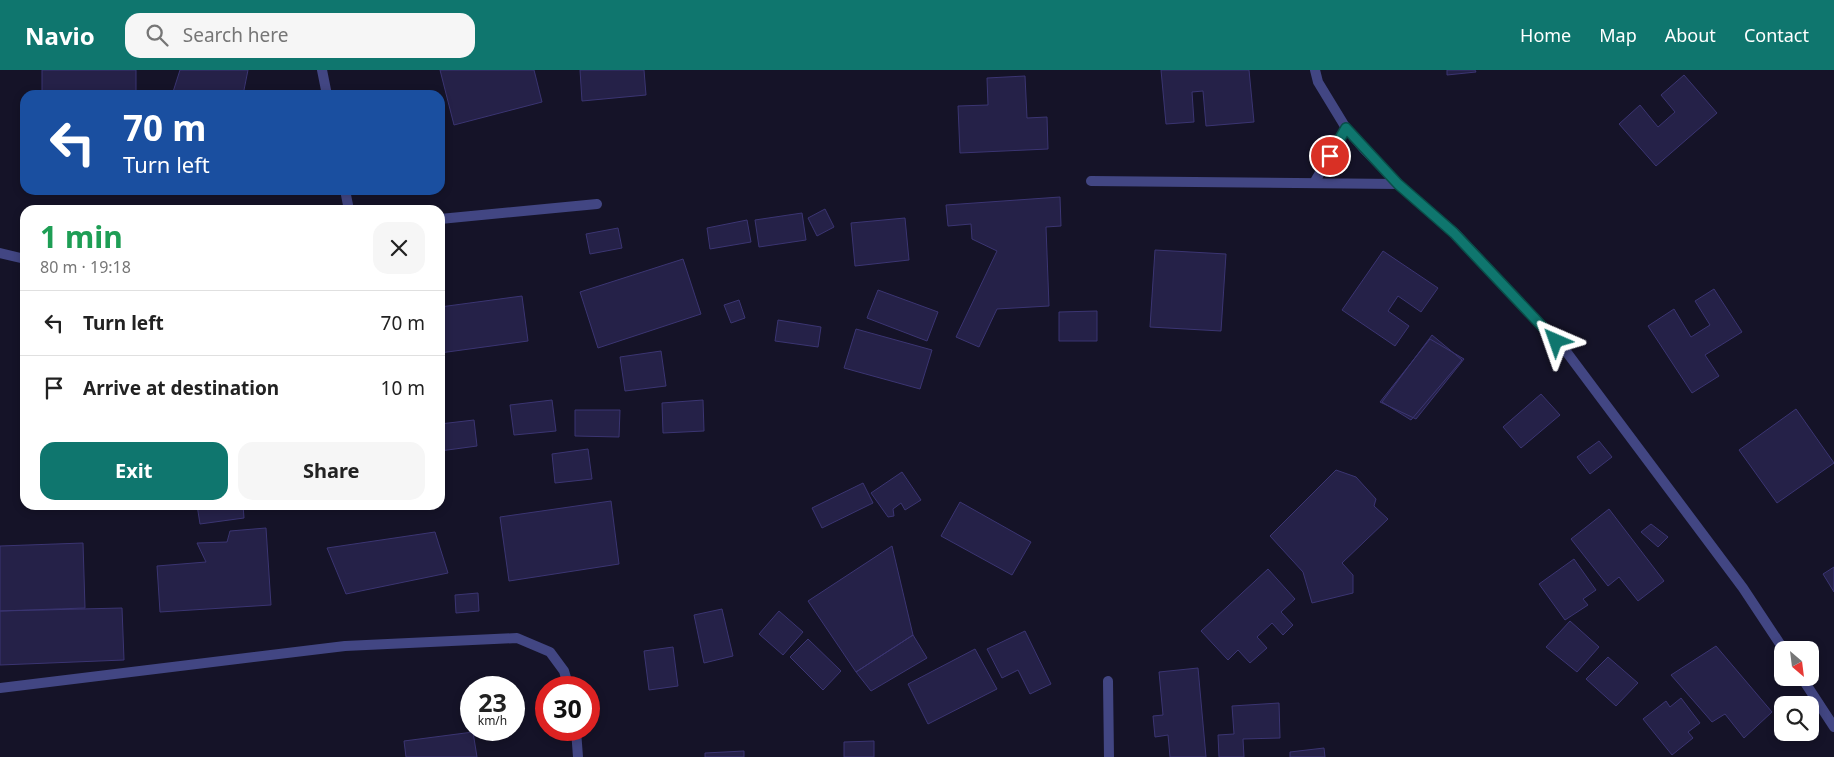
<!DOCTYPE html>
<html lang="en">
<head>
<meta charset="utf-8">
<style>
	:root { --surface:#fff; --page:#f6f6f6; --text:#222; --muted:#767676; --line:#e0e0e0; --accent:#0f766e }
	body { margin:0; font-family:"Noto Sans",sans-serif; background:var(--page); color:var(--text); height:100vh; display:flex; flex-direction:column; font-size:19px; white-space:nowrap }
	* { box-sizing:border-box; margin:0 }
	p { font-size:16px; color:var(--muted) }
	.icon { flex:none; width:28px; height:28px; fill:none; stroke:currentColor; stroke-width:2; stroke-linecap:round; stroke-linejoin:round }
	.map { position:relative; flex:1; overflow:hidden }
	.sheet { position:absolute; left:20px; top:135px; width:425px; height:305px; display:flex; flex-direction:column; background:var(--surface); border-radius:15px; box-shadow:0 2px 8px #0003 }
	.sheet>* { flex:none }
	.hud { position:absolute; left:20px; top:20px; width:425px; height:105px; border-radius:15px; box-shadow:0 2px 8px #0003; background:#1a4fa0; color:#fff; overflow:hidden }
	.needle { width:32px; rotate:152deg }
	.controls { position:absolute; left:1774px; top:571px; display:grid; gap:10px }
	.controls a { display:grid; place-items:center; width:45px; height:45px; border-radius:10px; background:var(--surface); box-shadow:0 2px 8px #0003; font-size:25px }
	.speed { position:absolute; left:460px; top:606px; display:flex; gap:10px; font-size:25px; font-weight:700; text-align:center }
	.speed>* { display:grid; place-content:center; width:65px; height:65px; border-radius:50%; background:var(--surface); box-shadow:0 2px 8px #0003; line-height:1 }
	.speed small { font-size:12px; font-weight:400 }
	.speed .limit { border:8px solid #d22; background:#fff; color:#111 }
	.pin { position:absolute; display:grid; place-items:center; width:42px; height:42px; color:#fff; margin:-21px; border:2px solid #fff; border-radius:50%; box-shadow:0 1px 5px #0007 }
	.me { position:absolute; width:55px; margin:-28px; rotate:317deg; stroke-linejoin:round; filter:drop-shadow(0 0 4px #0008) }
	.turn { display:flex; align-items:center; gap:18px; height:105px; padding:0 20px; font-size:22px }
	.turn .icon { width:65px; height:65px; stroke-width:2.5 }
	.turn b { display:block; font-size:35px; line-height:42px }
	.round { display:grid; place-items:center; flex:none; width:52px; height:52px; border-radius:15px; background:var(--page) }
	.summary { display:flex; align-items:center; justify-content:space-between; height:85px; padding:0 20px }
	h1 { font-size:30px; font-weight:700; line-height:38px; color:#1e9e55 }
	.action { display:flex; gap:10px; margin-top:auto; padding:10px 20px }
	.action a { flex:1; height:58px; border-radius:15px; background:var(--accent); color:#fff; font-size:20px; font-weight:700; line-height:58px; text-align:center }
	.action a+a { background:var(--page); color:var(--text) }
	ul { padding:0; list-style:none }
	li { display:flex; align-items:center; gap:15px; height:65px; padding:0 20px; border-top:1px solid var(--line) }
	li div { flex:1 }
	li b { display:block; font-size:19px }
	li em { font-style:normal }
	header { display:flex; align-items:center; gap:30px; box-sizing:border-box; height:70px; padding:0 25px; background:var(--accent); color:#fff }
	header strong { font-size:24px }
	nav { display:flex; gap:28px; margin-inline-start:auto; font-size:18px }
	.search { width:350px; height:45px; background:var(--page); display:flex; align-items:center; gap:12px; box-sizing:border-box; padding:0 18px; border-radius:15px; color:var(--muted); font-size:19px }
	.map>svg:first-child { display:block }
</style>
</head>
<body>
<header>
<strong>Navio</strong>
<div class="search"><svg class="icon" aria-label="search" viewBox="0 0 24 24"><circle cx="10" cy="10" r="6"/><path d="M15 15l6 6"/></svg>Search here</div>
<nav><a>Home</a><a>Map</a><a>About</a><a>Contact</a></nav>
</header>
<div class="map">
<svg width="1834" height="687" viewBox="0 0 1834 687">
	<rect width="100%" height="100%" fill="#151328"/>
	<path fill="#252148" stroke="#3b3572" d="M 42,0 L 136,0 L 136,25 L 42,25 Z
		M 180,0 L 248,0 L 243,25 L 172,25 Z
		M 440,0 L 534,0 L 542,32 L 454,55 Z
		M 580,0 L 644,0 L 646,25 L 582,31 Z
		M 1161,0 L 1249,0 L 1254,52 L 1206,56 L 1203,21 L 1192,22 L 1194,52 L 1166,54 Z
		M 1447,0 L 1475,0 L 1476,2 L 1447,5 Z
		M 1684,5 L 1717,43 L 1656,96 L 1619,54 L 1640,35 L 1658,57 L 1675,42 L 1661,25 Z
		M 1025,6 L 1027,48 L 1047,47 L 1048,79 L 960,83 L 958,36 L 988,35 L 987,8 Z
		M 1060,127 L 1061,156 L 1046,157 L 1049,236 L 997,239 L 979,277 L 956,267 L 997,181 L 972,169 L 971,154 L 948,156 L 946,135 Z
		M 825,139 L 834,157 L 817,166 L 808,148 Z
		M 802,143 L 806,170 L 759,177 L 755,150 Z
		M 905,148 L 909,190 L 855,196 L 851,153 Z
		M 747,150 L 751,172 L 710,179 L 707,158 Z
		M 618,158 L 622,178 L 590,184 L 586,164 Z
		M 1155,180 L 1226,184 L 1221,261 L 1150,257 Z
		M 1383,181 L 1438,218 L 1421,242 L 1398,226 L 1388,241 L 1409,256 L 1395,276 L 1342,240 Z
		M 683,189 L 701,244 L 598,278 L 580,222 Z
		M 1714,219 L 1742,262 L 1705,285 L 1719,306 L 1692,323 L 1648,256 L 1674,239 L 1691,267 L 1710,255 L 1695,231 Z
		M 878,220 L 938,242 L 927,271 L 867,248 Z
		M 522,226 L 528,271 L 440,283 L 440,237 Z
		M 739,230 L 745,248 L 731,253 L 724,235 Z
		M 1097,241 L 1097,271 L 1059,271 L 1059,242 Z
		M 778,250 L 821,257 L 818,277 L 775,271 Z
		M 856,259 L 932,280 L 920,319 L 844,298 Z
		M 1432,265 L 1462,290 L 1411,350 L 1382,332 Z
		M 1430,269 L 1464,289 L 1416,349 L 1380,332 Z
		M 661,281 L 666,316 L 625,321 L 620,287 Z
		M 1541,324 L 1560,345 L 1521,378 L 1503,357 Z
		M 552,330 L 556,361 L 514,365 L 510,335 Z
		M 703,330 L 704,361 L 663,363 L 662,333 Z
		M 1796,339 L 1834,393 L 1777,433 L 1739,380 Z
		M 575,340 L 620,340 L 619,367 L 575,366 Z
		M 474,350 L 477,376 L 440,381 L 440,354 Z
		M 1599,371 L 1612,387 L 1590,404 L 1577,387 Z
		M 588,379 L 592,409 L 555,413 L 552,384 Z
		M 1336,400 L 1356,407 L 1376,429 L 1374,436 L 1388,449 L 1342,493 L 1353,505 L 1353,523 L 1312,533 L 1303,502 L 1270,466 Z
		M 902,402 L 921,430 L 905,440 L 901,433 L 893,439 L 894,446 L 888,447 L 871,423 Z
		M 863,413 L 873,433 L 822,458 L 812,438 Z
		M 611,431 L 619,494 L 509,511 L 500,447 Z
		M 960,432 L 1031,472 L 1012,505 L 941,466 Z
		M 197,435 L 243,435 L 244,448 L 200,454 Z
		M 1609,439 L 1664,511 L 1638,531 L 1619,507 L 1608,516 L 1571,469 Z
		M 1651,454 L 1668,467 L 1658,477 L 1641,462 Z
		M 266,458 L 271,535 L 160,542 L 157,496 L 206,492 L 197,473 L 227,472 L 230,461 Z
		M 435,462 L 448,503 L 346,524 L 327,478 Z
		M 83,473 L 85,538 L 0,541 L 0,476 Z
		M 892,476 L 913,565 L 856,602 L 808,531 Z
		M 1574,489 L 1596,520 L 1583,529 L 1588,535 L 1565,550 L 1539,514 Z
		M 1834,497 L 1834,522 L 1823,504 Z
		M 1268,499 L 1295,529 L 1281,542 L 1293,555 L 1283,565 L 1272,553 L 1257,567 L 1267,578 L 1250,593 L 1238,580 L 1228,590 L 1201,561 Z
		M 478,523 L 479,541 L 456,543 L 455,525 Z
		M 122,538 L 124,590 L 0,595 L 0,541 Z
		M 722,539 L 733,586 L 704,593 L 694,545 Z
		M 779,541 L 803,562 L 783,585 L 759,564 Z
		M 1570,551 L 1599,577 L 1577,602 L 1546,577 Z
		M 1025,561 L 1051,614 L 1030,624 L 1018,600 L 1002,608 L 987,579 Z
		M 913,565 L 927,588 L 871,621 L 856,602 Z
		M 808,569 L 841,601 L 823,620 L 790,587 Z
		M 1716,576 L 1772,642 L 1744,668 L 1725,644 L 1712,652 L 1671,605 Z
		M 673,577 L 678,616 L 649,620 L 644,581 Z
		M 975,579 L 997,619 L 928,654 L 908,614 Z
		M 1608,587 L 1638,613 L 1616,636 L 1586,609 Z
		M 1198,598 L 1206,687 L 1170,687 L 1168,665 L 1155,667 L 1153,646 L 1163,645 L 1159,602 Z
		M 1681,628 L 1700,653 L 1688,662 L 1693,668 L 1672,685 L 1643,649 L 1666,631 L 1670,637 Z
		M 1279,633 L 1280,668 L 1243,669 L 1244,687 L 1219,687 L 1218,665 L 1234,664 L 1232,636 Z
		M 473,662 L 477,687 L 406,687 L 404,671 Z
		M 874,671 L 874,687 L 844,687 L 844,672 Z
		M 1324,678 L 1325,687 L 1290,687 L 1290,682 Z
		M 744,681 L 744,687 L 705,687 L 705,683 Z"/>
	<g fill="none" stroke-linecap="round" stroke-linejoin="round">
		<path stroke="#424683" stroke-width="10" d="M 322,0 L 327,25
			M 1315,0 L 1318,12 L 1346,58 L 1364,79 L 1398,114 L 1455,163 L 1568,284 L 1743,518 L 1784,580
			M 1091,111 L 1398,114
			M 1314,113 L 1346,58
			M 345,120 L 349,140
			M 440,149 L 597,134
			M 0,183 L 25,189
			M 1802,608 L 1834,657
			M 1108,611 L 1109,687
			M 0,618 L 345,576 L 517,568 L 550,582 L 564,601 L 569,618
			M 576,660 L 578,687"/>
	</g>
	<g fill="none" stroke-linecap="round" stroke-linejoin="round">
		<defs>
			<path id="route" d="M 1330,86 L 1346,58 L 1398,114 L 1454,163 L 1556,271"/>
		</defs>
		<use href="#route" stroke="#0a4d48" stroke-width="12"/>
		<use href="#route" stroke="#0f766e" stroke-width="9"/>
	</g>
</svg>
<div class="controls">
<a><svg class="needle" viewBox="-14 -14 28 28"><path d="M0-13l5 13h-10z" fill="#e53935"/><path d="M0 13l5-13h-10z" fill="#767676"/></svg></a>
<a><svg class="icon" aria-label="search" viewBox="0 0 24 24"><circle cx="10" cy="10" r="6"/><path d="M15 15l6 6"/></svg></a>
</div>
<div class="speed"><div>23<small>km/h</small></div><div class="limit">30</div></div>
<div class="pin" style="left:1330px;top:86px;background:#d93025"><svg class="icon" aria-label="arrive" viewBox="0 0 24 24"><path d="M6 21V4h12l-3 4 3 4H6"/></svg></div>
<svg class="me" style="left:1556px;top:271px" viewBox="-20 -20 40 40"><path d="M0-17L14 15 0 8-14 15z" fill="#0f766e" stroke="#fff" stroke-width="4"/></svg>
<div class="hud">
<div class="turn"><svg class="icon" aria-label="left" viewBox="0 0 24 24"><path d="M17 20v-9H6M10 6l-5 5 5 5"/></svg><div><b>70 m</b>Turn left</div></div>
</div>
<section class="sheet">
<div class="summary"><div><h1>1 min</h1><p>80 m · 19:18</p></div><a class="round"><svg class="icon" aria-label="close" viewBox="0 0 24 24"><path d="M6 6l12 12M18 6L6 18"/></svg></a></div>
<ul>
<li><svg class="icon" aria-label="left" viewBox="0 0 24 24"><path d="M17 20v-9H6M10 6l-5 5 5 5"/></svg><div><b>Turn left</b></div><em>70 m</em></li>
<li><svg class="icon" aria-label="arrive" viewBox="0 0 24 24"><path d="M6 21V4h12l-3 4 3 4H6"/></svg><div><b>Arrive at destination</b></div><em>10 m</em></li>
</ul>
<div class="action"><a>Exit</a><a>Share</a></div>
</section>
</div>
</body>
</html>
